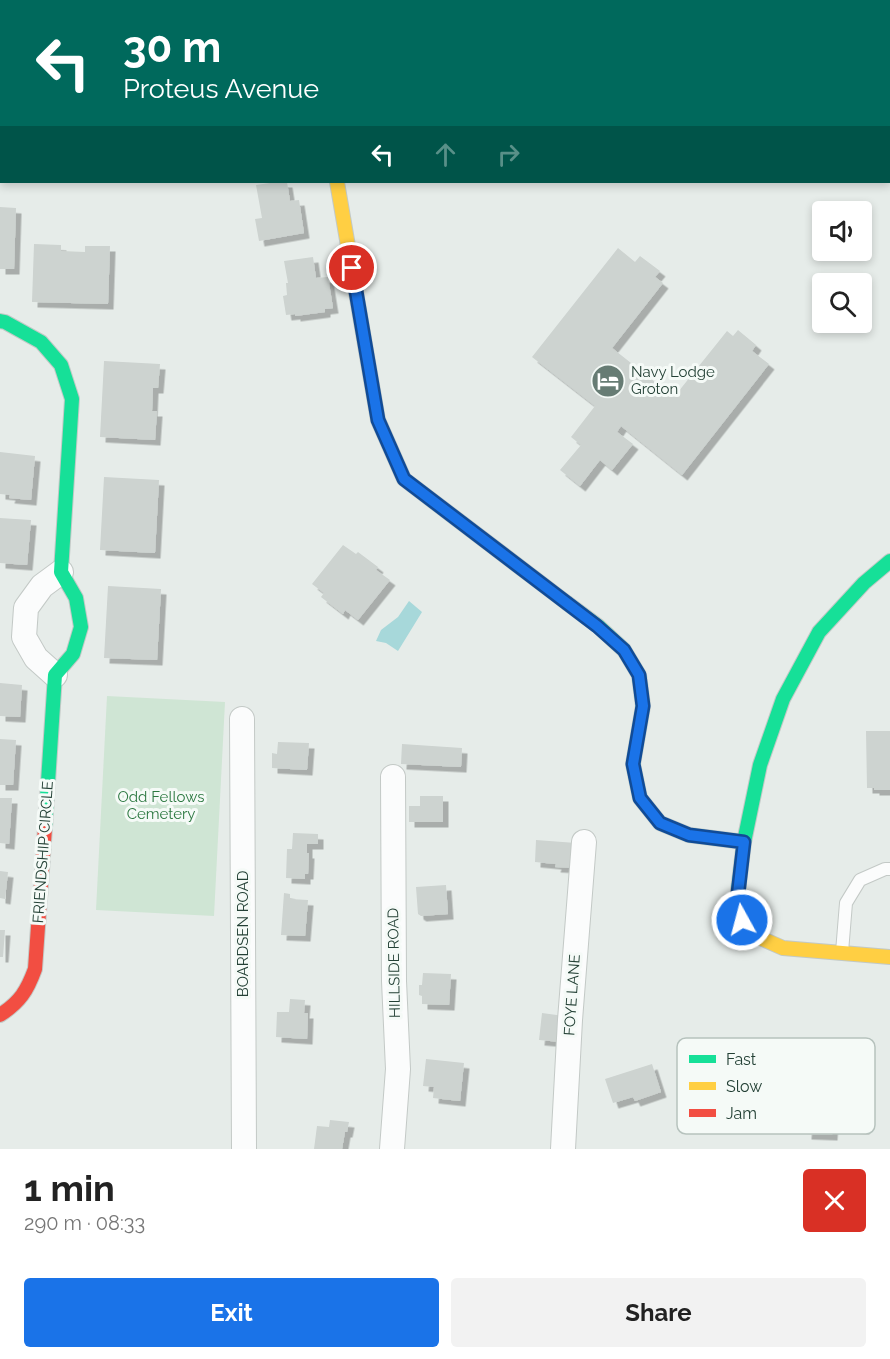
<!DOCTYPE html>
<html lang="en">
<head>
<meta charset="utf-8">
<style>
	:root { --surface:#fff; --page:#f2f2f2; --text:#222; --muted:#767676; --accent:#1a73e8 }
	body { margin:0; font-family:Raleway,sans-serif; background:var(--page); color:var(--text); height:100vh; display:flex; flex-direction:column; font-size:22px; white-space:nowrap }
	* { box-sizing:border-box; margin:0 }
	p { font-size:20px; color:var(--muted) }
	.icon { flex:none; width:33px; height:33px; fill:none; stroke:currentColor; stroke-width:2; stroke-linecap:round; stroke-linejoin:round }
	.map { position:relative; height:1149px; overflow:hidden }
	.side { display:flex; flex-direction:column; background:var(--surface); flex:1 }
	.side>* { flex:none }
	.hud { position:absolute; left:0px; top:0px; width:891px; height:183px; box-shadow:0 3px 9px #0003; background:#00695c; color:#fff; overflow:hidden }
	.buttons { position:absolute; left:812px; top:201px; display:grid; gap:12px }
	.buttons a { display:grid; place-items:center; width:60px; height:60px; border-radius:6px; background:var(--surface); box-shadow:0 3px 9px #0003; font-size:30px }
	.pin { position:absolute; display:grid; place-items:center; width:51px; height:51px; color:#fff; margin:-26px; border:3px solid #fff; border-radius:50%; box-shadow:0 2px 6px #0007 }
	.me { position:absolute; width:66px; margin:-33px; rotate:353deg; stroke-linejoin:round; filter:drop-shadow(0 0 4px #0008) }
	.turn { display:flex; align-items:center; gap:21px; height:126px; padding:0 24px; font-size:27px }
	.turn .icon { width:78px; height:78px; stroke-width:2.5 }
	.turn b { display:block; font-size:42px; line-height:51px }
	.lanes { display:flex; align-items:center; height:57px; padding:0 24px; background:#0003; justify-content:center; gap:30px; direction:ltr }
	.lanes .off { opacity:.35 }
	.round { display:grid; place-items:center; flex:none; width:63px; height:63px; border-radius:6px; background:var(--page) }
	.head { display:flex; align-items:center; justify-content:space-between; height:102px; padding:0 24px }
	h1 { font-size:36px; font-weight:700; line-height:45px }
	.cta { display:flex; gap:12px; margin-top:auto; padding:12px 24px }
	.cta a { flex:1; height:69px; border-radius:6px; background:var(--accent); color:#fff; font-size:24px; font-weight:700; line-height:69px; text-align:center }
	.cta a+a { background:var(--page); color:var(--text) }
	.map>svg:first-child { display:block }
</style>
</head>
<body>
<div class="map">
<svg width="890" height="1149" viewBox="0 0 890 1149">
	<defs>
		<filter id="shadow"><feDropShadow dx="5.5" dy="5.5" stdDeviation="0" flood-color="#0004"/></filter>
	</defs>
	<rect width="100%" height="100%" fill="#e6ece9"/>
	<path fill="#cfe5d4" d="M 107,696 L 225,702 L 214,916 L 96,910 Z"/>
	<path fill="#a7d8da" d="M 409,601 L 422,612 L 398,651 L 386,643 L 376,641 L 381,630 L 398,617 Z"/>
	<path fill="#cdd3d0" filter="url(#shadow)" d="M 277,182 L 287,182 L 290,201 L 299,200 L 304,233 L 259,241 L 255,219 L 262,218 L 256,185 Z
		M 0,207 L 16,208 L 14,269 L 0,269 Z
		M 34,244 L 61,245 L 61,251 L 85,252 L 85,246 L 110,246 L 108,304 L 32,302 Z
		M 618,248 L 635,262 L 640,256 L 660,271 L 655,277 L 663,283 L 612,348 L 674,397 L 727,331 L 733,336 L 738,330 L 756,345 L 752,351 L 769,364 L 682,475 L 621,426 L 617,432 L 633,444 L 612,470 L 600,460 L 580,486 L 560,470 L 581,445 L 571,437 L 595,406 L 532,357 Z
		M 313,257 L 316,278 L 328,277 L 333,308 L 325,309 L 325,312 L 295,316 L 295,314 L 286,315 L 283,296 L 287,295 L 286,283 L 288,283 L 284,261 Z
		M 104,361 L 160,364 L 158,388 L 153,388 L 152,411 L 157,411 L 155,440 L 100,437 Z
		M 0,452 L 35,456 L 31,500 L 9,498 L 10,495 L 0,494 Z
		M 104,477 L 159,480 L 155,553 L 100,550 Z
		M 0,518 L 31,520 L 27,565 L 0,563 Z
		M 343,545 L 356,554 L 358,552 L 378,567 L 376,570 L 390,580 L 358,620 L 345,610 L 343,614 L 321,597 L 324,593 L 312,584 Z
		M 108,586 L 161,589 L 157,660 L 104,658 Z
		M 0,683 L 22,685 L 20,717 L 0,716 Z
		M 866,731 L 890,731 L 890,790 L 874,790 L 874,788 L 867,788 Z
		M 0,739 L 16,740 L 13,785 L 0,785 Z
		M 278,742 L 309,743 L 307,770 L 272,768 L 272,753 L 277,754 Z
		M 402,744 L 462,748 L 461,767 L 401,764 Z
		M 420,796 L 443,796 L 443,822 L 409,822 L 409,806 L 420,806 Z
		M 0,798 L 12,798 L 9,844 L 0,843 Z
		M 293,833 L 318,834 L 318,844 L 307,844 L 307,853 L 309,853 L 308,874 L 305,874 L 305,879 L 286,878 L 287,849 L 292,849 Z
		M 536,840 L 576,843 L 574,868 L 555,867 L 556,864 L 535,862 Z
		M 0,871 L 8,872 L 5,899 L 0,898 Z
		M 446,885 L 448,914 L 421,916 L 418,914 L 416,887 Z
		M 284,893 L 290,894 L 290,899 L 308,900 L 305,936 L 281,935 Z
		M 0,930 L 5,930 L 3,957 L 0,957 Z
		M 423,973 L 451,974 L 449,1005 L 422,1004 L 422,996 L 419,995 L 419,985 L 422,985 Z
		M 290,999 L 305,1000 L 304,1013 L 308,1013 L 307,1039 L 276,1037 L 277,1012 L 289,1012 Z
		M 542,1013 L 564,1016 L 561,1042 L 539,1040 Z
		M 426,1059 L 464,1063 L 460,1101 L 433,1098 L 434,1087 L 423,1086 Z
		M 652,1064 L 661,1092 L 635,1101 L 633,1097 L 613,1103 L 605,1079 Z
		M 803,1097 L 866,1101 L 864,1129 L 843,1127 L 843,1121 L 833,1120 L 832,1135 L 806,1134 L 808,1109 L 803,1109 Z
		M 330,1120 L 349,1122 L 347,1132 L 345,1132 L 342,1149 L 314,1149 L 317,1126 L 329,1127 Z"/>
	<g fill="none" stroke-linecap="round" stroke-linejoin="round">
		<defs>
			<path id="lane" d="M 842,952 L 846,903 L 860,880 L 885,869 L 890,869"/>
			<path id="street" d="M 304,0 L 304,2
				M 622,0 L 622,2
				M 884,0 L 884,2
				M 890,33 L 890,36
				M 55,675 L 36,658 L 24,637 L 26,608 L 42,586 L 61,572
				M 242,719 L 244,1149
				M 392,1149 L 398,1069 L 394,981 L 393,777
				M 563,1149 L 570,1020 L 584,842"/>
			<path id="fast" d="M 0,321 L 5,322 L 41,342 L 61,365 L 72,399 L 61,572 L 76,598 L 81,627 L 73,654 L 55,675 L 45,828
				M 567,603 L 598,626 L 624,650 L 639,675 L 643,706 L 633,764 L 640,798 L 660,823 L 689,835 L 744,842
				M 738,891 L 744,842 L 760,765 L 783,699 L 819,632 L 864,583 L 890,561"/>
			<path id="slow" d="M 337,182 L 378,420 L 404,479 L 567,603
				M 738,891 L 737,902 L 742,920 L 756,936 L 783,948 L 890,957"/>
			<path id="jam" d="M 0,1015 C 20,1002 27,991 35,969 L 45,828"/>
		</defs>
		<use href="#lane" stroke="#c3c9c6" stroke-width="14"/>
		<use href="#street" stroke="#c3c9c6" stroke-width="26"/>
		<use href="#fast" stroke="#c2c9c6" stroke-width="16"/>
		<use href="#slow" stroke="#c2c9c6" stroke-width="16"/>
		<use href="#jam" stroke="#c2c9c6" stroke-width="16"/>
		<use href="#lane" stroke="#fbfcfc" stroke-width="12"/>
		<use href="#street" stroke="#fbfcfc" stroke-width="24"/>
		<use href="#fast" stroke="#16e098" stroke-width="14"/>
		<use href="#slow" stroke="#ffcf43" stroke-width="14"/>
		<use href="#jam" stroke="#f24e42" stroke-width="14"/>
	</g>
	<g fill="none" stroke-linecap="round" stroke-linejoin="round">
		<defs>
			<path id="route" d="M 352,268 L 378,420 L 404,479 L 597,626 L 624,650 L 639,675 L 643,706 L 633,764 L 640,798 L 660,823 L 689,835 L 744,842 L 737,902 L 742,920"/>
		</defs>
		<use href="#route" stroke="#114b97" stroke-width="15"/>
		<use href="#route" stroke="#1a73e8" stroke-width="10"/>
	</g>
	<defs>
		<symbol id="hotel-disc" viewBox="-11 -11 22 22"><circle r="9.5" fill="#677c74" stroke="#f5faf7"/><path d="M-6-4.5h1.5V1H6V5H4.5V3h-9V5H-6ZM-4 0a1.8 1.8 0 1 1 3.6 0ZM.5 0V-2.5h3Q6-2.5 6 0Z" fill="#fff"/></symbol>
	</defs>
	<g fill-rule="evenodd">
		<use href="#hotel-disc" x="589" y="362" width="38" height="38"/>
	</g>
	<g text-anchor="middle" stroke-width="6" stroke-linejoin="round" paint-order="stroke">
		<g font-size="15" fill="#234035" stroke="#f5faf7" text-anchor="start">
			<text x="631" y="377">Navy Lodge<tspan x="631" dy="17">Groton</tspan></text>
		</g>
		<g font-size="15" fill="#2c7841" stroke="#f5faf7">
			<text x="161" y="802">Odd Fellows<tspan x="161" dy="17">Cemetery</tspan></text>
		</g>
		<g font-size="15" fill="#234035" stroke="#f5faf7">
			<text transform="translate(43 852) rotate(-86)" y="5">FRIENDSHIP CIRCLE</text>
			<text transform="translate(243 934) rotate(-90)" y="5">BOARDSEN ROAD</text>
			<text transform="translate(394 963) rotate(-91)" y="5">HILLSIDE ROAD</text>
			<text transform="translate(572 995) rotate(-86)" y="5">FOYE LANE</text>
		</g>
	</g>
	<rect x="677" y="1038" width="198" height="96" rx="9" fill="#f5faf7" stroke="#b6c2bd" stroke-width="1.5"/>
	<rect x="689" y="1055" width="27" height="8" fill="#16e098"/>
	<rect x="689" y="1082" width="27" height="8" fill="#ffcf43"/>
	<rect x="689" y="1109" width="27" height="8" fill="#f24e42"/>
	<g font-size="16" fill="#234035">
		<text x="726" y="1065">Fast</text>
		<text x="726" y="1092">Slow</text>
		<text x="726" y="1119">Jam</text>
	</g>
</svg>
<div class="buttons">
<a><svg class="icon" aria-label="sound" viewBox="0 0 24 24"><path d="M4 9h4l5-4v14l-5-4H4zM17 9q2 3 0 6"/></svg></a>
<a><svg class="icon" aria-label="search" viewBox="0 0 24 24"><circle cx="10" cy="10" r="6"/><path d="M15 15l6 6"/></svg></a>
</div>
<div class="pin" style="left:352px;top:268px;background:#d93025"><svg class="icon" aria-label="arrive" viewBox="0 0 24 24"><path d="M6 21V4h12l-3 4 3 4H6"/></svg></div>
<svg class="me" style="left:742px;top:920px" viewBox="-20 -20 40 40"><circle r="17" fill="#1a73e8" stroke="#fff" stroke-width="3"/><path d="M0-11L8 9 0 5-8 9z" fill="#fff"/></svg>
<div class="hud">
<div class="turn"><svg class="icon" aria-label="left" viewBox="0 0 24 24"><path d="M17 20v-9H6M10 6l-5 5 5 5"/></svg><div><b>30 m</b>Proteus Avenue</div></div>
<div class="lanes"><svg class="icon" aria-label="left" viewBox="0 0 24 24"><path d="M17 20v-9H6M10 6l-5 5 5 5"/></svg><svg class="icon off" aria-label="ahead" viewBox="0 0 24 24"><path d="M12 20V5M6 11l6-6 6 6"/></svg><svg class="icon off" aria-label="right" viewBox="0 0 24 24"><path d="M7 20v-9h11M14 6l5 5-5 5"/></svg></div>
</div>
</div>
<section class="side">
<div class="head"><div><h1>1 min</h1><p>290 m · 08:33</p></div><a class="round" style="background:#d93025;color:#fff"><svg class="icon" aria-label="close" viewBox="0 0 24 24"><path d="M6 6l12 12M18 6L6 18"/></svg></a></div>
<div class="cta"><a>Exit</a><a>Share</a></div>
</section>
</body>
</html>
